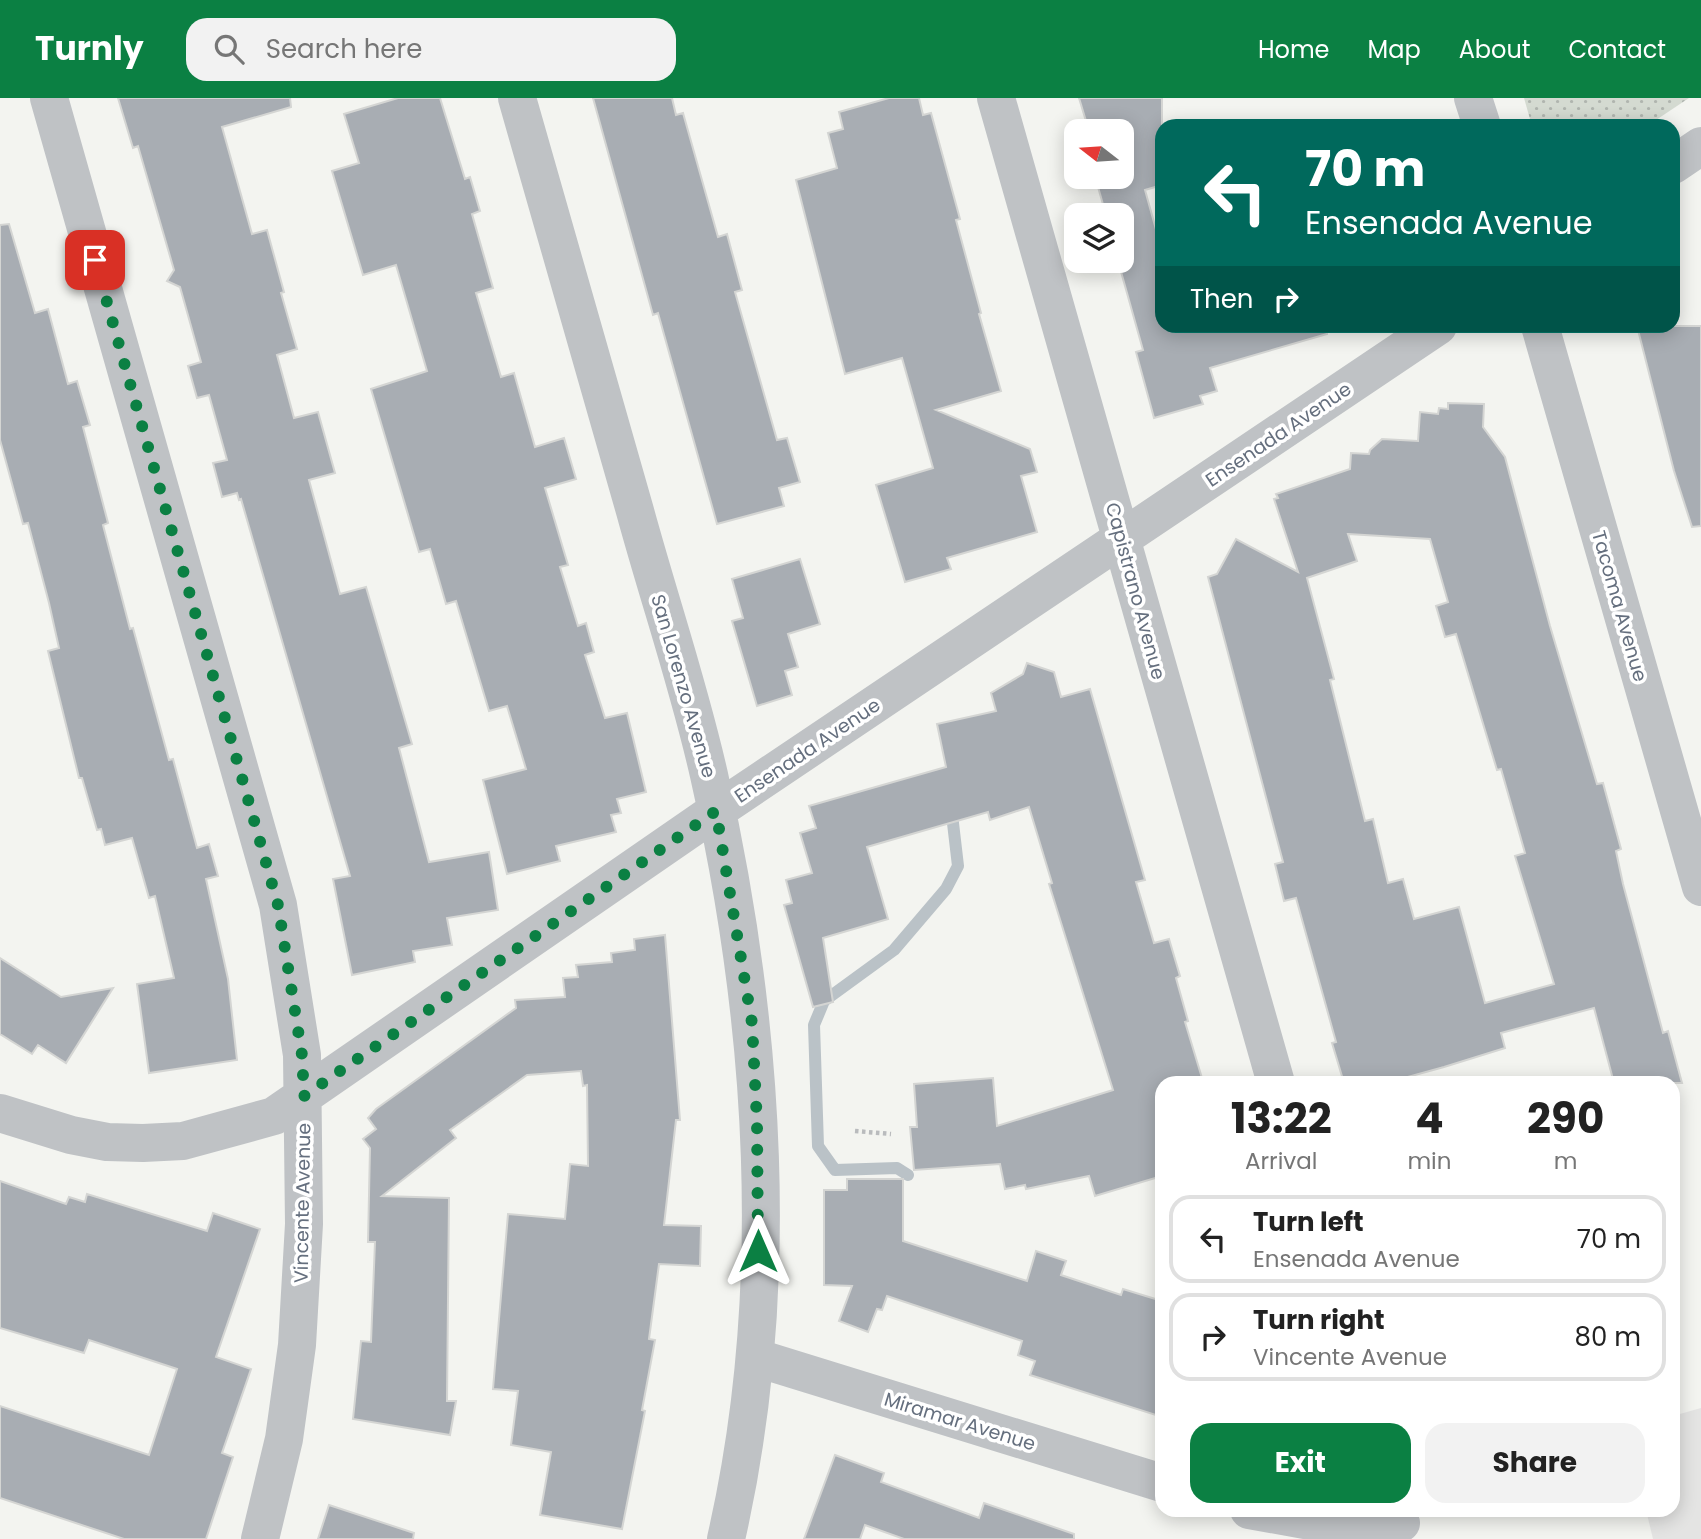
<!DOCTYPE html>
<html lang="en">
<head>
<meta charset="utf-8">
<style>
	:root { --surface:#fff; --page:#f2f2f2; --text:#222; --muted:#767676; --line:#e0e0e0; --accent:#0b8043 }
	body { margin:0; font-family:Poppins,sans-serif; background:var(--page); color:var(--text); height:100vh; display:flex; flex-direction:column; font-size:26px; white-space:nowrap }
	* { box-sizing:border-box; margin:0 }
	p { font-size:23px; color:var(--muted) }
	.icon { flex:none; width:38px; height:38px; fill:none; stroke:currentColor; stroke-width:2; stroke-linecap:round; stroke-linejoin:round }
	.map { position:relative; flex:1; overflow:hidden }
	.drawer { position:absolute; left:1155px; top:978px; width:525px; height:441px; display:flex; flex-direction:column; background:var(--surface); border-radius:21px; box-shadow:0 4px 18px #0003 }
	.drawer>* { flex:none }
	.hud { position:absolute; left:1155px; top:21px; width:525px; height:214px; border-radius:21px; box-shadow:0 4px 18px #0003; background:#00695c; color:#fff; overflow:hidden }
	.needle { width:46px; rotate:287deg }
	.tools { position:absolute; left:1064px; top:21px; display:grid; gap:14px }
	.tools a { display:grid; place-items:center; width:70px; height:70px; border-radius:14px; background:var(--surface); box-shadow:0 4px 18px #0003; font-size:35px }
	.pin { position:absolute; display:grid; place-items:center; width:60px; height:60px; color:#fff; margin:-30px; border-radius:14px; box-shadow:0 4px 10px #0006 }
	.me { position:absolute; width:77px; margin:-38px; rotate:0deg; stroke-linejoin:round; filter:drop-shadow(0 0 5px #0008) }
	.turn { display:flex; align-items:center; gap:24px; height:147px; padding:0 35px; font-size:32px }
	.turn .icon { width:91px; height:91px; stroke-width:2.5 }
	.turn b { display:block; font-size:49px; line-height:60px }
	.then { display:flex; align-items:center; height:66px; padding:0 35px; background:#0003; gap:14px; font-size:26px }
	.eta { display:flex; justify-content:space-evenly; align-items:center; height:119px; text-align:center }
	.eta b { font-size:42px; font-weight:700; line-height:49px }
	.cta { display:flex; gap:14px; margin-top:auto; padding:14px 35px }
	.cta a { flex:1; height:80px; border-radius:21px; background:var(--accent); color:#fff; font-size:28px; font-weight:700; line-height:80px; text-align:center }
	.cta a+a { background:var(--page); color:var(--text) }
	ul { padding:0; list-style:none }
	li { display:flex; align-items:center; gap:21px; height:88px; margin:0 14px 10px; padding:0 21px; border:4px solid var(--line); border-radius:21px }
	li div { flex:1 }
	li b { display:block; font-size:26px }
	li em { font-style:normal }
	header { display:flex; align-items:center; gap:42px; box-sizing:border-box; height:98px; padding:0 35px; background:var(--accent); color:#fff }
	header strong { font-size:33px }
	nav { display:flex; gap:38px; margin-inline-start:auto; font-size:24px }
	.search { width:490px; height:63px; background:var(--page); display:flex; align-items:center; gap:18px; box-sizing:border-box; padding:0 24px; border-radius:21px; color:var(--muted); font-size:26px }
	.map>svg:first-child { display:block }
</style>
</head>
<body>
<header>
<strong>Turnly</strong>
<div class="search"><svg class="icon" aria-label="search" viewBox="0 0 24 24"><circle cx="10" cy="10" r="6"/><path d="M15 15l6 6"/></svg>Search here</div>
<nav><a>Home</a><a>Map</a><a>About</a><a>Contact</a></nav>
</header>
<div class="map">
<svg width="1701" height="1441" viewBox="0 0 1701 1441">
	<defs>
		<pattern id="park-dots" width="8" height="8" patternUnits="userSpaceOnUse" patternTransform="scale(1.75)"><rect width="8" height="8" fill="#d4dad1"/><path d="M2 2h.1M6 6h.1" fill="none" stroke="#b0b5af" stroke-width="1.8" stroke-linecap="round"/></pattern>
	</defs>
	<rect width="100%" height="100%" fill="#f3f4f0"/>
	<path fill="#e4e4e3" d="M 1701,1310 L 1701,1441 L 1653,1441 L 1646,1412 L 1673,1412 L 1673,1318 Z"/>
	<path fill="url(#park-dots)" d="M 1524,0 L 1689,0 L 1647,28 L 1532,28 Z"/>
	<g fill="none" stroke-linecap="round" stroke-linejoin="round">
		<path stroke="#bac2c7" stroke-width="12" d="M 908,1077 L 897,1070 L 835,1072 L 818,1048 L 814,927 L 824,903 L 894,852 L 946,791 L 958,768 L 951,708"/>
	</g>
	<path fill="#a8adb3" stroke="#d4d5d3" stroke-width="2" fill-rule="evenodd" d="M 118,0 L 290,0 L 291,9 L 222,29 L 252,136 L 267,132 L 284,194 L 281,195 L 297,251 L 277,257 L 294,320 L 318,314 L 335,375 L 309,382 L 340,496 L 366,489 L 412,646 L 399,650 L 429,764 L 489,754 L 498,812 L 447,820 L 452,847 L 413,853 L 415,864 L 352,877 L 333,781 L 350,778 L 241,401 L 239,402 L 237,395 L 222,399 L 213,365 L 227,362 L 209,297 L 197,300 L 188,268 L 201,264 L 191,228 L 180,189 L 167,183 L 174,172 L 138,48 L 133,50 Z
		M 398,0 L 440,0 L 465,81 L 470,79 L 480,113 L 472,116 L 493,190 L 476,195 L 501,279 L 514,275 L 535,349 L 564,340 L 576,381 L 545,390 L 568,467 L 560,469 L 578,528 L 586,525 L 594,554 L 585,557 L 605,620 L 627,615 L 646,694 L 617,701 L 621,715 L 611,717 L 616,734 L 556,748 L 560,763 L 507,776 L 483,682 L 526,671 L 507,608 L 489,613 L 456,503 L 446,506 L 430,451 L 419,454 L 371,291 L 427,273 L 396,167 L 363,177 L 332,73 L 359,65 L 344,16 Z
		M 593,0 L 672,0 L 676,17 L 683,15 L 718,139 L 727,136 L 742,192 L 735,194 L 777,342 L 787,340 L 800,384 L 779,390 L 784,408 L 717,426 L 658,215 L 653,217 Z
		M 889,0 L 919,0 L 923,17 L 931,15 L 960,121 L 956,122 L 981,215 L 979,216 L 1001,293 L 936,312 L 1030,351 L 1037,374 L 1021,378 L 1037,434 L 947,460 L 951,471 L 905,484 L 876,387 L 933,370 L 902,260 L 845,276 L 796,82 L 837,70 L 828,35 L 843,31 L 839,14 Z
		M 1079,0 L 1162,0 L 1162,87 L 1145,92 L 1162,153 L 1162,228 L 1326,228 L 1327,236 L 1210,270 L 1217,293 L 1200,298 L 1203,306 L 1154,320 L 1136,254 L 1143,252 L 1118,163 L 1122,163 L 1122,117 L 1106,117 L 1098,89 L 1104,87 L 1102,79 L 1122,79 L 1122,33 L 1089,33 Z
		M 9,126 L 35,215 L 48,211 L 68,286 L 77,283 L 90,327 L 83,329 L 108,425 L 103,427 L 130,531 L 133,530 L 169,662 L 173,661 L 197,750 L 209,746 L 218,778 L 206,781 L 228,881 L 237,962 L 149,975 L 137,886 L 174,880 L 155,798 L 149,800 L 132,740 L 105,747 L 101,731 L 97,732 L 82,680 L 79,680 L 48,553 L 59,550 L 49,505 L 28,425 L 23,426 L 0,342 L 0,127 Z
		M 1637,228 L 1701,228 L 1701,428 L 1692,429 L 1674,373 Z
		M 1448,305 L 1484,306 L 1483,329 L 1505,359 L 1550,528 L 1597,686 L 1603,685 L 1621,751 L 1616,753 L 1623,786 L 1663,935 L 1668,933 L 1682,985 L 1614,985 L 1594,910 L 1501,935 L 1505,950 L 1444,969 L 1386,985 L 1344,985 L 1332,945 L 1336,944 L 1296,800 L 1284,803 L 1275,766 L 1283,764 L 1208,479 L 1217,476 L 1236,441 L 1298,474 L 1274,401 L 1278,400 L 1276,396 L 1350,371 L 1351,355 L 1369,356 L 1370,352 L 1382,341 L 1418,343 L 1420,314 L 1438,316 L 1439,310 L 1448,311 ZM 1348,436 L 1430,441 L 1448,504 L 1436,508 L 1445,539 L 1456,536 L 1497,672 L 1501,671 L 1525,755 L 1515,758 L 1554,886 L 1485,905 L 1459,809 L 1414,821 L 1403,781 L 1388,785 L 1373,721 L 1365,723 L 1330,582 L 1334,581 L 1307,480 L 1357,463 Z
		M 800,461 L 820,526 L 788,536 L 798,569 L 785,573 L 792,597 L 757,608 L 732,523 L 743,520 L 732,481 Z
		M 1027,565 L 1054,574 L 1061,599 L 1090,591 L 1145,782 L 1136,784 L 1154,845 L 1169,841 L 1180,878 L 1176,880 L 1188,923 L 1185,924 L 1202,980 L 1185,985 L 1162,985 L 1162,1078 L 1095,1098 L 1089,1078 L 1026,1091 L 1025,1087 L 1005,1091 L 1000,1066 L 914,1072 L 910,1029 L 917,1029 L 914,986 L 993,980 L 997,1028 L 1113,992 L 1049,786 L 1052,785 L 1029,709 L 990,722 L 988,714 L 867,749 L 888,821 L 823,840 L 833,904 L 813,909 L 784,807 L 792,805 L 786,782 L 812,775 L 800,735 L 816,730 L 809,708 L 946,669 L 937,626 L 996,613 L 991,595 L 1023,576 Z
		M 665,837 L 680,1022 L 676,1022 L 664,1127 L 701,1128 L 700,1168 L 659,1166 L 649,1241 L 655,1242 L 642,1312 L 645,1313 L 622,1431 L 540,1417 L 551,1354 L 511,1347 L 518,1293 L 493,1291 L 508,1116 L 565,1121 L 570,1066 L 588,1068 L 587,987 L 583,988 L 581,973 L 527,977 L 450,1032 L 456,1040 L 382,1098 L 449,1100 L 447,1303 L 456,1303 L 450,1337 L 353,1321 L 361,1243 L 371,1244 L 375,1144 L 368,1144 L 370,1050 L 363,1041 L 376,1031 L 368,1020 L 376,1011 L 516,910 L 515,902 L 565,899 L 563,880 L 578,879 L 576,867 L 612,864 L 611,855 L 635,852 L 634,841 Z
		M 0,860 L 61,899 L 113,890 L 66,965 L 38,947 L 32,956 L 0,936 Z
		M 847,1081 L 903,1081 L 903,1143 L 1027,1183 L 1036,1153 L 1066,1163 L 1061,1177 L 1121,1197 L 1123,1191 L 1162,1203 L 1162,1319 L 1030,1277 L 1035,1263 L 1018,1257 L 1022,1243 L 887,1198 L 882,1212 L 877,1211 L 868,1234 L 839,1223 L 852,1188 L 824,1187 L 824,1092 L 847,1092 Z
		M 0,1083 L 66,1106 L 69,1099 L 85,1104 L 87,1096 L 207,1133 L 213,1115 L 260,1131 L 216,1259 L 251,1271 L 222,1355 L 233,1359 L 206,1441 L 124,1441 L 0,1400 L 0,1308 L 149,1357 L 177,1271 L 89,1242 L 84,1255 L 0,1230 Z
		M 835,1357 L 884,1375 L 881,1384 L 979,1420 L 984,1405 L 1074,1436 L 1074,1441 L 904,1441 L 865,1427 L 860,1441 L 804,1441 Z
		M 329,1407 L 414,1435 L 413,1441 L 318,1441 Z"/>
	<g fill="none" stroke-linecap="round" stroke-linejoin="round">
		<path stroke="#b9bbbd" stroke-width="4.5" stroke-dasharray="3.5 3.5" stroke-linecap="butt" d="M 855,1033 L 891,1036"/>
		<path stroke="#bfc2c5" stroke-width="38" d="M 49,0 L 278,807 L 302,957 L 304,1126 L 297,1247 L 284,1341 L 260,1441
			M 517,0 C 556,138 595,276 635,413 C 659,501 689,588 709,677 C 765,925 783,1192 726,1441
			M 996,0 L 1276,985
			M 1473,0 L 1482,28
			M 1673,67 L 1701,48
			M 1540,228 L 1701,789
			M 0,1015 L 71,1037 L 107,1044 L 143,1045 L 183,1043 L 274,1018 L 716,713 L 1438,228
			M 757,1260 L 1162,1385
			M 1249,1412 L 1338,1428 L 1401,1425"/>
	</g>
	<g fill="none" stroke-linecap="round" stroke-linejoin="round">
		<path stroke="#0b8043" stroke-width="12" stroke-dasharray="0 21.6" d="M 95,162 L 278,807 L 302,957 L 304,998 L 716,713 L 752,925 L 757,1024 L 758,1153"/>
	</g>
	<g text-anchor="middle" stroke-width="7" stroke-linejoin="round" paint-order="stroke">
		<g font-size="19" fill="#656f7e" stroke="#fff">
			<text transform="translate(1278 336) rotate(-34)" y="7">Ensenada Avenue</text>
			<text transform="translate(1136 493) rotate(75)" y="7">Capistrano Avenue</text>
			<text transform="translate(1620 508) rotate(74)" y="7">Tacoma Avenue</text>
			<text transform="translate(684 588) rotate(74)" y="7">San Lorenzo Avenue</text>
			<text transform="translate(807 652) rotate(-34)" y="7">Ensenada Avenue</text>
			<text transform="translate(302 1105) rotate(-89)" y="7">Vincente Avenue</text>
			<text transform="translate(960 1323) rotate(17)" y="7">Miramar Avenue</text>
		</g>
	</g>
</svg>
<div class="tools">
<a><svg class="needle" viewBox="-14 -14 28 28"><path d="M0-13l5 13h-10z" fill="#e53935"/><path d="M0 13l5-13h-10z" fill="#767676"/></svg></a>
<a><svg class="icon" aria-label="layers" viewBox="0 0 24 24"><path d="M12 4l9 5-9 5-9-5zM3 14l9 5 9-5"/></svg></a>
</div>
<div class="pin" style="left:95px;top:162px;background:#d93025"><svg class="icon" aria-label="arrive" viewBox="0 0 24 24"><path d="M6 21V4h12l-3 4 3 4H6"/></svg></div>
<svg class="me" style="left:758px;top:1153px" viewBox="-20 -20 40 40"><path d="M0-17L14 15 0 8-14 15z" fill="#0b8043" stroke="#fff" stroke-width="4"/></svg>
<div class="hud">
<div class="turn"><svg class="icon" aria-label="left" viewBox="0 0 24 24"><path d="M17 20v-9H6M10 6l-5 5 5 5"/></svg><div><b>70 m</b>Ensenada Avenue</div></div>
<div class="then">Then<svg class="icon" aria-label="right" viewBox="0 0 24 24"><path d="M7 20v-9h11M14 6l5 5-5 5"/></svg></div>
</div>
<section class="drawer">
<div class="eta">
<div><b>13:22</b><p>Arrival</p></div>
<div><b>4</b><p>min</p></div>
<div><b>290</b><p>m</p></div>
</div>
<ul>
<li><svg class="icon" aria-label="left" viewBox="0 0 24 24"><path d="M17 20v-9H6M10 6l-5 5 5 5"/></svg><div><b>Turn left</b><p>Ensenada Avenue</p></div><em>70 m</em></li>
<li><svg class="icon" aria-label="right" viewBox="0 0 24 24"><path d="M7 20v-9h11M14 6l5 5-5 5"/></svg><div><b>Turn right</b><p>Vincente Avenue</p></div><em>80 m</em></li>
</ul>
<div class="cta"><a>Exit</a><a>Share</a></div>
</section>
</div>
</body>
</html>
